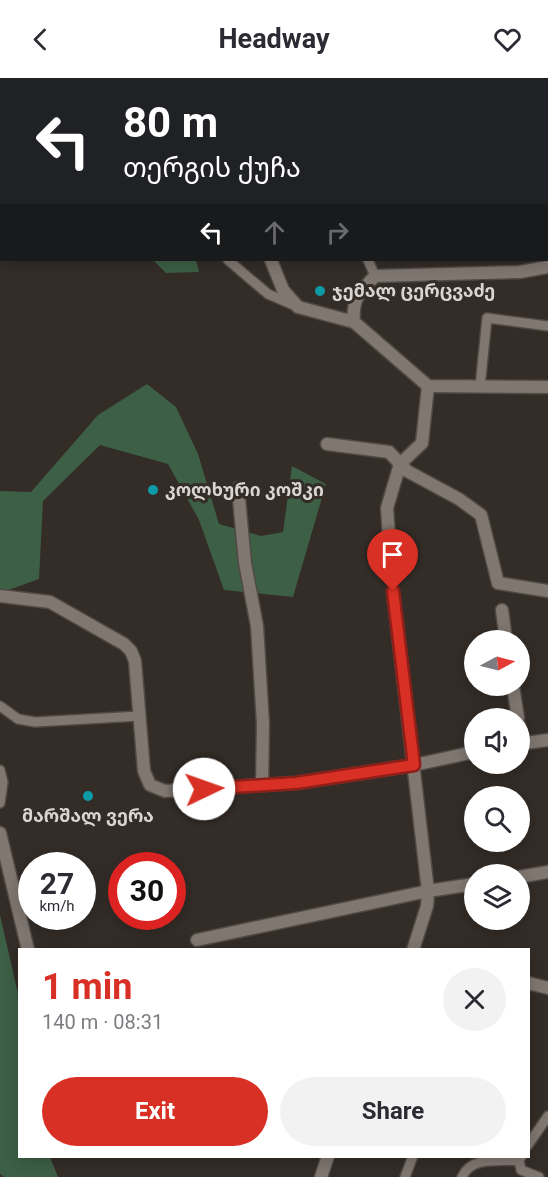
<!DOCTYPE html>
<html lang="en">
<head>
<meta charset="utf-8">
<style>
	:root { --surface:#fff; --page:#f2f2f3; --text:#2b2b33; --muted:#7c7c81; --accent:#d93025 }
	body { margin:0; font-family:Roboto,"Noto Sans Georgian",sans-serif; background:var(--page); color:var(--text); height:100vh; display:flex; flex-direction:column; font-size:22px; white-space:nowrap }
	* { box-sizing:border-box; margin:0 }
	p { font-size:20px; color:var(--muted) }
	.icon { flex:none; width:33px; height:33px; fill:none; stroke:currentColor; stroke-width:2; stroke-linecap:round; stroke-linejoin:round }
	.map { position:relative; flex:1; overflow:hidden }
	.details { position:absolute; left:18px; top:870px; width:512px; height:210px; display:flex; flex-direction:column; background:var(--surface); border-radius:0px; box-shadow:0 3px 15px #0003 }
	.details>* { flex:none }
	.top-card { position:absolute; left:0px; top:0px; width:549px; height:183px; box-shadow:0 3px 15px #0003; background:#202124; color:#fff; overflow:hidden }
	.needle { width:39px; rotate:83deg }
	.controls { position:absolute; left:464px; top:552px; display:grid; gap:12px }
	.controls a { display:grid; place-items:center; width:66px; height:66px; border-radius:50%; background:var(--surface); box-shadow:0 3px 15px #0003; font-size:30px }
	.speed { position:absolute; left:18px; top:774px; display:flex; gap:12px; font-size:30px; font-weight:700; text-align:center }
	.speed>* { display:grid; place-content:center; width:78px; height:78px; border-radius:50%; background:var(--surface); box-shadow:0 3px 15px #0003; line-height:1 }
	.speed small { font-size:15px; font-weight:400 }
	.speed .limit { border:9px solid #d22; background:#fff; color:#111 }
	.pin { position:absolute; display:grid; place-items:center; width:51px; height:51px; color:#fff; margin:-62px -26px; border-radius:50% 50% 50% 0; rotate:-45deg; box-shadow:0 0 6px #0007 }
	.pin .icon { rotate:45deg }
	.me { position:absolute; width:66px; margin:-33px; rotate:87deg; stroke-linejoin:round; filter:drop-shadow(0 0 4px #0008) }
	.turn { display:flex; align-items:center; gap:21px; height:126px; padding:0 24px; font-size:27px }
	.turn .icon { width:78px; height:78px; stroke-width:2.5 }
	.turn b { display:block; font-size:42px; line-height:51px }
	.lanes { display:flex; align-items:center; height:57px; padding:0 24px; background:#0003; justify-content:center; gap:30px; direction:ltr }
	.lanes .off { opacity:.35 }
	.round { display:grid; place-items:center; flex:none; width:63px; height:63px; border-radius:32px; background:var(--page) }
	.head { display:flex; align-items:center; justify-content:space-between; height:102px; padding:0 24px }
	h1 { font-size:36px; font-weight:700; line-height:45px; color:var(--accent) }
	.button { display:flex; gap:12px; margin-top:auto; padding:12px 24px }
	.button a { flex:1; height:69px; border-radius:36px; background:var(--accent); color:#fff; font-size:24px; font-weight:700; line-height:69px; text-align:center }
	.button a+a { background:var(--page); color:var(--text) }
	header { display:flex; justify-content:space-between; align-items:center; height:78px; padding:0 24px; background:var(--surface); font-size:27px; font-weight:700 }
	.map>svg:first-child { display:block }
</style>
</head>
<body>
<header><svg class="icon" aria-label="back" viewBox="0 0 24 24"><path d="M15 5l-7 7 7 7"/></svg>Headway<svg class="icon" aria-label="heart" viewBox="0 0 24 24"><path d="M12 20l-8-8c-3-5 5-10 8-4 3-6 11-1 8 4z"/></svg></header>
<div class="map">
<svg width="548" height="1099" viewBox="0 0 548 1099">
	<rect width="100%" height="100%" fill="#332c27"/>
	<path fill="#3d5f45" d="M 153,182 L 196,182 L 199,194 L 166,195 Z
		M 147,306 L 176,329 L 198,376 L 219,446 L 261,458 L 283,454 L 292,388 L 326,406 L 293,519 L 224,512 L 199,442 L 168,386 L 100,367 L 43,423 L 39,501 L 0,515 L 0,413 L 31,414 L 98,337 Z
		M 0,837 L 19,920 L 20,1078 L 50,1079 L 58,1099 L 4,1099 L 0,1096 Z"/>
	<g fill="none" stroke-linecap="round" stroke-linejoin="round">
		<defs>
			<path id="service" d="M 307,0 L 308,2
				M 416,0 L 416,2
				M 504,0 L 504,2
				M 548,45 L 548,44
				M 228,182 L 268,216 L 296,228
				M 368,182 L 375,198
				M 480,309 L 487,240 L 548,248
				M 0,628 L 18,641 L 35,644 L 139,638
				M 0,692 L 3,704 L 0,725
				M 528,1067 L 548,1038
				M 521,1079 L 519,1082 L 521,1092 L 539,1099
				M 405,1099 L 413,1078
				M 462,1099 C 472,1077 500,1084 519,1082"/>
			<path id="minor" d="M 227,0 L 227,2
				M 0,173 L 2,171
				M 271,182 L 283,212 L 298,229 L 354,244 C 352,221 359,215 375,198 L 520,194 L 548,189
				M 327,366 L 389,374 L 407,393 L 459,421 L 481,437 L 498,505 L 548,513
				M 238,410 L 245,485 L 257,548 L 263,646 L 262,707
				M 392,502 L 387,430 L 400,386 L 422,365 L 428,308
				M 0,518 L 50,524 L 124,566 L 131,573 L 135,583 L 144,693 L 150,707 L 165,713 L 296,705 L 414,687 L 474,674
				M 502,532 L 506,562
				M 513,608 L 518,640
				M 519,647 L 522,665
				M 519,666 L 548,662
				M 197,862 L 428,813 L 393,513
				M 321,1099 L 328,1078"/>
			<path id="tertiary" d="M 354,244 L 428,308 L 548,309
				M 0,755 L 28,872
				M 519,799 L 548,794
				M 413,872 L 427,828 L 428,813 L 474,806
				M 528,905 L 548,910"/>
		</defs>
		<use href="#service" stroke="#504a45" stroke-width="12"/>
		<use href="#minor" stroke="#504a45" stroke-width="15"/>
		<use href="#tertiary" stroke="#504a45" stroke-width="15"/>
		<use href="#service" stroke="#807771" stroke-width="9"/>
		<use href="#minor" stroke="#807771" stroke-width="12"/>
		<use href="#tertiary" stroke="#807771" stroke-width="12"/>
	</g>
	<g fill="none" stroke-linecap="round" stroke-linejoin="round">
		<defs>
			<path id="route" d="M 204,711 L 296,705 L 414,687 L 393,513"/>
		</defs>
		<use href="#route" stroke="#8d1f18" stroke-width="15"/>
		<use href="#route" stroke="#d93025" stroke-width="10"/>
	</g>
	<g fill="#0f9aa8" stroke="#332c27" stroke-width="2">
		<circle cx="320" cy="213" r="6"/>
		<circle cx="153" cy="412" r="6"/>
		<circle cx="88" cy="718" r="6"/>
	</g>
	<g text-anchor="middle" stroke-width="6" stroke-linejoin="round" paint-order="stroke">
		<g font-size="18" font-weight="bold" fill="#d9d5d1" stroke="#332c27" text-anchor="start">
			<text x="332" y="219">ჯემალ ცერცვაძე</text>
			<text x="165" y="418">კოლხური კოშკი</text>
			<text x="88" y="744" text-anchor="middle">მარშალ ვერა</text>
		</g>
	</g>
</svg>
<div class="controls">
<a><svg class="needle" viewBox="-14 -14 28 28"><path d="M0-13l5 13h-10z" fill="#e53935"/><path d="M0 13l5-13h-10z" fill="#7c7c81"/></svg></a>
<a><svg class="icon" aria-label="sound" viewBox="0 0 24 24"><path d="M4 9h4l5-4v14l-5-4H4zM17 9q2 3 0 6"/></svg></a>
<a><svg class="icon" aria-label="search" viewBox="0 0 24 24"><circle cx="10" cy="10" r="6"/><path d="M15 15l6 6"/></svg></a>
<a><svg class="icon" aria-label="layers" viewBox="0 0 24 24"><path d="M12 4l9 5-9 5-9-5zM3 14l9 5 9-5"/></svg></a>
</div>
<div class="speed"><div>27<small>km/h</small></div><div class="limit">30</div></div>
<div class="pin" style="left:393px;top:513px;background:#d93025"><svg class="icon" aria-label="arrive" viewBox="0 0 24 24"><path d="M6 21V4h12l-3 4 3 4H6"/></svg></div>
<svg class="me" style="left:204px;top:711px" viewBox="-20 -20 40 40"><circle r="19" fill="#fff"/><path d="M0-13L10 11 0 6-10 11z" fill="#d93025"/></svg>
<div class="top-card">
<div class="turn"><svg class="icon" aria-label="left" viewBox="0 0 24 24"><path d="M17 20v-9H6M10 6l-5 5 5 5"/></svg><div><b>80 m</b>თერგის ქუჩა</div></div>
<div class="lanes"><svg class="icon" aria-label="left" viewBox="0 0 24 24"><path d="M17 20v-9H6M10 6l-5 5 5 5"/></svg><svg class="icon off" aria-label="ahead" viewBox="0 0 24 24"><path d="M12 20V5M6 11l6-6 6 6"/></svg><svg class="icon off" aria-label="right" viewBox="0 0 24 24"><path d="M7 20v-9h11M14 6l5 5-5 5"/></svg></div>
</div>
<section class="details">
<div class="head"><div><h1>1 min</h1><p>140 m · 08:31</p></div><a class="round"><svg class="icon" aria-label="close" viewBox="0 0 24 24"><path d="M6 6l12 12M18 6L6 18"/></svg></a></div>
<div class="button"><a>Exit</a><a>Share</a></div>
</section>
</div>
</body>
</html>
